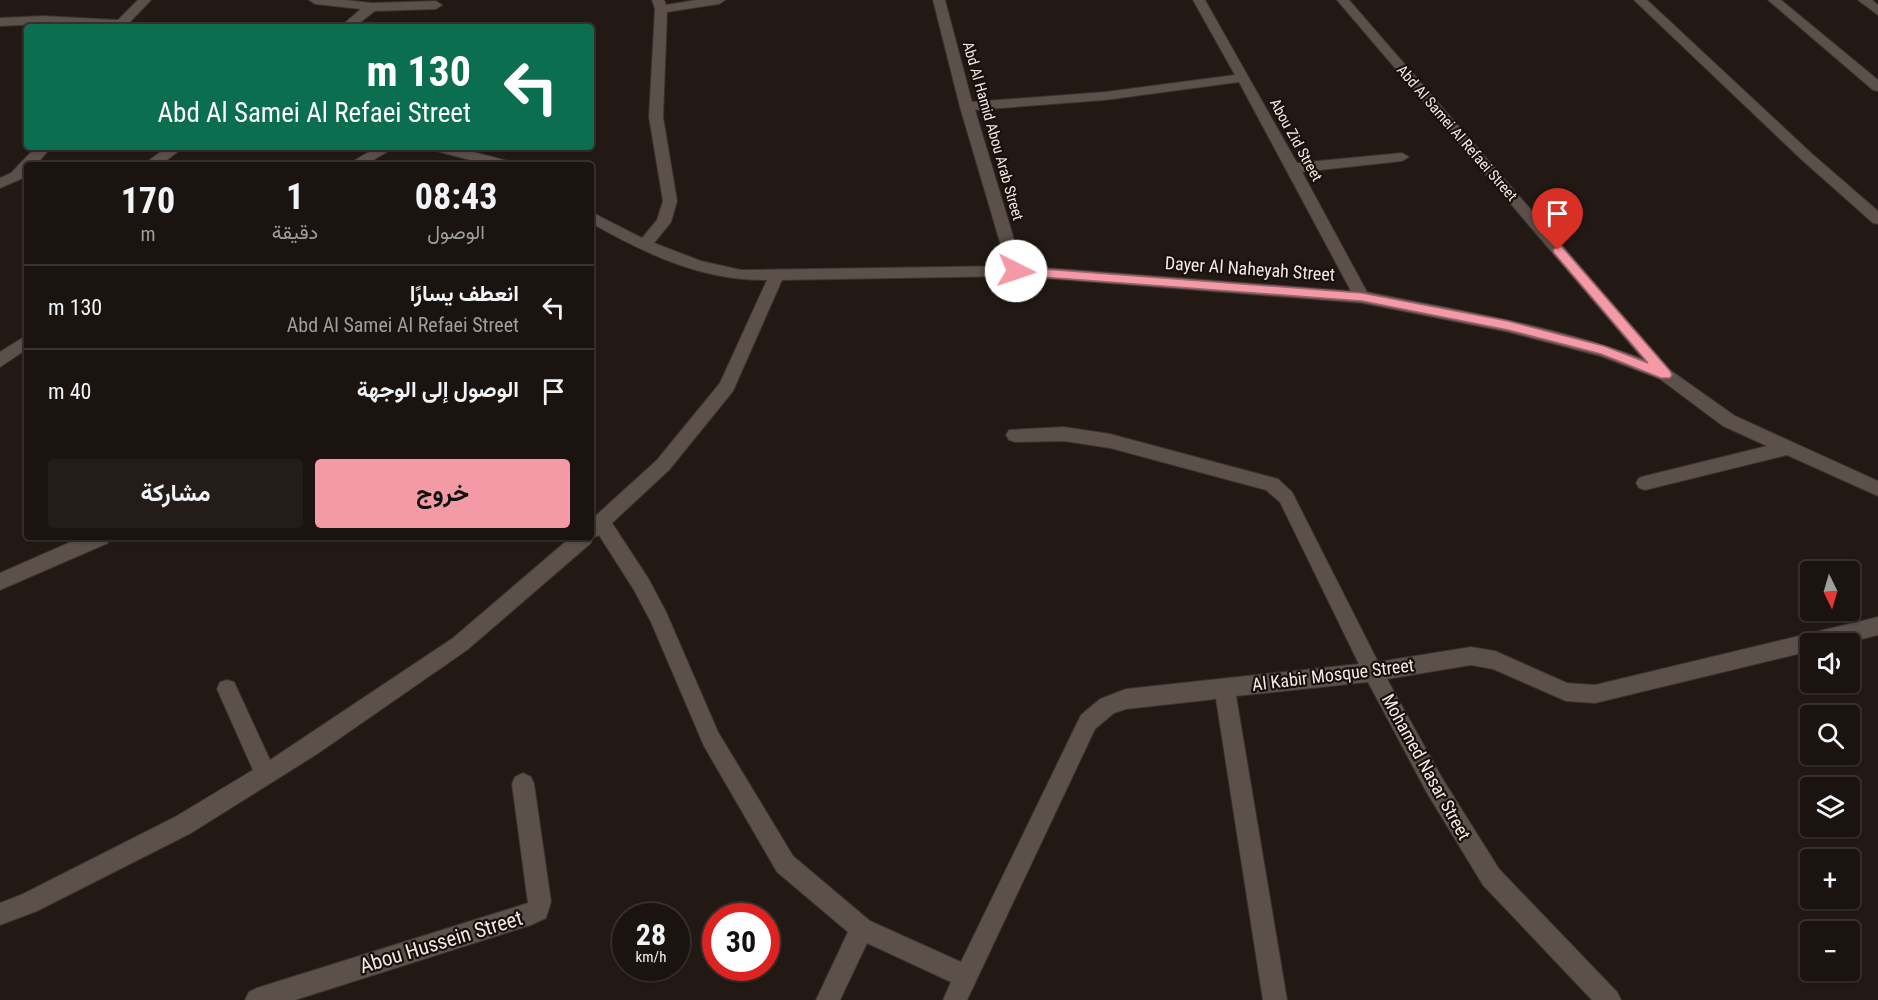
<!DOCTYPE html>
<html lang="ar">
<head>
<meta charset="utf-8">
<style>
	:root { --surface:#1a130f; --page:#231c18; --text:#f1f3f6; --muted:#9f9e9e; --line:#38322f; --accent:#f49aa7 }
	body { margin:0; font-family:"Roboto Condensed",Vazirmatn,sans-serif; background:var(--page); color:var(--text); direction:rtl; height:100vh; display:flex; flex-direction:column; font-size:22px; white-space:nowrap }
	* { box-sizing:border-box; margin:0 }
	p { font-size:20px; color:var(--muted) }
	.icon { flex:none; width:33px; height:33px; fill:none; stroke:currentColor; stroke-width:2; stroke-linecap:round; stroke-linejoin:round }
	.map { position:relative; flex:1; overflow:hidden; direction:ltr }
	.drawer { position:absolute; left:24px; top:162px; width:570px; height:378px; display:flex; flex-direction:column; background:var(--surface); border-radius:6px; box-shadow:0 2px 4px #0004,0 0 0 2px var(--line); direction:rtl }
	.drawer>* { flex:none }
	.top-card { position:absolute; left:24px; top:24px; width:570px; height:126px; border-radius:6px; box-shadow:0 2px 4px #0004,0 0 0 2px var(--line); direction:rtl; background:#0b6e4f; color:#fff; overflow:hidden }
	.needle { width:39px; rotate:175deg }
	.buttons { position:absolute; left:1800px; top:561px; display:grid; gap:12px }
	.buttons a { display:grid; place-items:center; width:60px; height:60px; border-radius:6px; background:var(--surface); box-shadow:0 2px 4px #0004,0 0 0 2px var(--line); font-size:30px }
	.speed { position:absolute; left:612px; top:903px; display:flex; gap:12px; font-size:30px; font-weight:700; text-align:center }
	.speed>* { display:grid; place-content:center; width:78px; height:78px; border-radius:50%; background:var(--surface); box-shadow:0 2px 4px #0004,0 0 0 2px var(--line); line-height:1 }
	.speed small { font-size:15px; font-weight:400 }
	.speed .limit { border:9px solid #d22; background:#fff; color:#111 }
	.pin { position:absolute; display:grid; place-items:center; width:51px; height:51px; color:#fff; margin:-62px -26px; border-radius:50% 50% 50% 0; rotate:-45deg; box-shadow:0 0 6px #0007 }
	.pin .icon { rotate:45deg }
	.me { position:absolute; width:66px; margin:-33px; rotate:94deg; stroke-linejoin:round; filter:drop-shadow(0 0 4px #0008) }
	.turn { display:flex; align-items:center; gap:21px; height:126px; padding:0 24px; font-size:27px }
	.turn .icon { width:78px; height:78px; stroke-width:2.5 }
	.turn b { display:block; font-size:42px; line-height:51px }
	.eta { display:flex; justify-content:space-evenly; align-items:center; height:102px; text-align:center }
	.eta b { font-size:36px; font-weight:700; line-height:42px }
	.action { display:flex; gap:12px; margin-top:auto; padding:12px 24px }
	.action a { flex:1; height:69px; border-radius:6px; background:var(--accent); color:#111; font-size:24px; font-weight:700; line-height:69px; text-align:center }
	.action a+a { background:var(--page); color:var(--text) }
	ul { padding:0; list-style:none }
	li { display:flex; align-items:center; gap:18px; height:84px; padding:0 24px; border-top:2px solid var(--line) }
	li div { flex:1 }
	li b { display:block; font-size:22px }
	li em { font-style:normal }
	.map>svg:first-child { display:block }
</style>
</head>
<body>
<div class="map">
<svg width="1878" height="1000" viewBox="0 0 1878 1000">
	<rect width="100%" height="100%" fill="#221914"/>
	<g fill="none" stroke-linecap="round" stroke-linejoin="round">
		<defs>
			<path id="street" d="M 138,0 L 151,0 L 129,23 L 134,27 L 43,24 L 0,26 L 0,18 L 43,16 L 118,20 Z
				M 309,0 L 345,0 L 372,3 L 436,1 L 442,5 L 436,9 L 375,11 L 354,27 L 340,27 L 361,9 L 315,4 Z
				M 652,0 L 664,0 L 666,5 L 696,0 L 725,0 L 719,4 L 667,12 L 663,117 L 677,201 L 671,222 L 654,243 L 701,261 L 741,270 L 1007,266 L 960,107 L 933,0 L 945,0 L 972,102 L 1105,92 L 1235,75 L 1193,0 L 1205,0 L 1297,163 L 1402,153 L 1409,157 L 1402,161 L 1302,172 L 1367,292 C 1460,311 1554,325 1643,359 L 1337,0 L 1349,0 L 1670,370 L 1735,416 L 1878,481 L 1878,496 L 1787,455 L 1645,490 L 1639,488 L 1636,483 L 1639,478 L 1645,476 L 1767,446 L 1723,426 L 1660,379 L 1600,356 L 1508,332 L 1362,303 L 1016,276 L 782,280 L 733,391 L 669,470 L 612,523 L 648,578 L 666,612 L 718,732 L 793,856 L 870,921 L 961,962 L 1081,715 L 1100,699 L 1126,689 L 1359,664 L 1280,502 L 1266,490 L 1110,448 L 1064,441 L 1015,442 L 1009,440 L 1006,435 L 1009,430 L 1064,427 L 1110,434 L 1278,479 L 1292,492 L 1378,662 L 1471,647 L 1495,651 L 1567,683 L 1595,685 L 1878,617 L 1878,635 L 1842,644 L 1810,644 L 1810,651 L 1595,703 L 1566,701 L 1493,669 L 1471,665 L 1387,679 L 1442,778 L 1499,869 L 1617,992 L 1621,1000 L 1592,1000 L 1483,885 L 1427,793 L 1368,682 L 1236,696 L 1287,1000 L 1263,1000 L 1216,699 L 1126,709 L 1114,713 L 1095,729 L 967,1000 L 943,1000 L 951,982 L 867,943 L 840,1000 L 816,1000 L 848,932 L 777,872 L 704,746 L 651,622 L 634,590 L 599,535 L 593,538 L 591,543 L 467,650 L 317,754 L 191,833 L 37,911 L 0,925 L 0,903 L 23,894 L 175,817 L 253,770 L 217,689 L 220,682 L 227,680 L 234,682 L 270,760 L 453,638 L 571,537 L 591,537 L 591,520 L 657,460 L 720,383 L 767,280 C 702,281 646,254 591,223 L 591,212 L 642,238 L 657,220 L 663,201 L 649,117 L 655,9 ZM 1239,82 L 1351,291 L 1022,266 L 975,110 L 1105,100 Z
				M 1634,0 L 1647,0 L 1811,153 L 1878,211 L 1878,224 L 1873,223 L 1801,159 Z
				M 1768,0 L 1781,0 L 1878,80 L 1878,91 L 1873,90 Z
				M 1858,0 L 1872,0 L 1878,5 L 1878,15 Z
				M 36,147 L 51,147 L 36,165 L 27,165 L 27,174 L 21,179 L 0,188 L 0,178 L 11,173 Z
				M 167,147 L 184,147 L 160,165 L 143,165 Z
				M 377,147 L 395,147 L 365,165 L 347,165 Z
				M 430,147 L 454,147 L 512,162 L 514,165 L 490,165 L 432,150 Z
				M 27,335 L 27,349 L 0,367 L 0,352 Z
				M 82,537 L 110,537 L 108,543 L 0,590 L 0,573 Z
				M 523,773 L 531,777 L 534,784 L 551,902 L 546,918 L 531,925 L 295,1000 L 245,1000 L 249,992 L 257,988 L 528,903 L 512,784 L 515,777 Z"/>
		</defs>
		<use href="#street" stroke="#393330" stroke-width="2"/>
		<use href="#street" fill="#5b504a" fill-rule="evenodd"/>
	</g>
	<path fill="#f49aa7" stroke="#9f646d" stroke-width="1.5" d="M 1558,246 L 1562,247 L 1670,371 L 1672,375 L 1670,378 L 1661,378 L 1601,354 L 1508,330 L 1362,301 L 1016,275 L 1010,271 L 1016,267 L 1362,293 L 1508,321 L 1604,346 L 1648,363 L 1554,253 L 1553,250 Z"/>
	<g text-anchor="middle" stroke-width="4.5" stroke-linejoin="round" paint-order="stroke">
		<g font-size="15" fill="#f0eae6" stroke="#19100b">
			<text transform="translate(993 131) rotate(74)" y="5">Abd Al Hamid Abou Arab Street</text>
			<text transform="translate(1457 133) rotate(49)" y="5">Abd Al Samei Al Refaei Street</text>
			<text transform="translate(1296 140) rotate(61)" y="5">Abou Zid Street</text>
		</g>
		<g font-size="18" fill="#f0eae6" stroke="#19100b">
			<text transform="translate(1250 269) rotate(4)" y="6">Dayer Al Naheyah Street</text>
			<text transform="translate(1333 675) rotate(-7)" y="6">Al Kabir Mosque Street</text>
			<text transform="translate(1426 767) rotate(61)" y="6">Mohamed Nasar Street</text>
		</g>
		<g font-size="21" fill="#f0eae6" stroke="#19100b">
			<text transform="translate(441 942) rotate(-17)" y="7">Abou Hussein Street</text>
		</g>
	</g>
</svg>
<div class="buttons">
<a><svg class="needle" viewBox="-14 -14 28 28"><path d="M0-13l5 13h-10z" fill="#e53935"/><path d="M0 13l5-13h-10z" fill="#9f9e9e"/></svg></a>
<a><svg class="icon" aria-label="sound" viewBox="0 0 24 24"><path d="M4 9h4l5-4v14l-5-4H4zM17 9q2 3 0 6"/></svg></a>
<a><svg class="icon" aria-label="search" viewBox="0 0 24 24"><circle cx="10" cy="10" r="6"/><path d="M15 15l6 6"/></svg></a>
<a><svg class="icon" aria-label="layers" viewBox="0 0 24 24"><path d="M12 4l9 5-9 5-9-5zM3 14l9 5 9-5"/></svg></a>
<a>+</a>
<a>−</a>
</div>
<div class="speed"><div>28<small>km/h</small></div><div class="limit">30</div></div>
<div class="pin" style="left:1558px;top:250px;background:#d93025"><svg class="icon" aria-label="arrive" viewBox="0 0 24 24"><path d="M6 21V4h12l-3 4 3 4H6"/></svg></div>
<svg class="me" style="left:1016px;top:271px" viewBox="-20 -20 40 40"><circle r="19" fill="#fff"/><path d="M0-13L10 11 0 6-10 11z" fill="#f49aa7"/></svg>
<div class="top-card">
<div class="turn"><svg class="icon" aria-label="left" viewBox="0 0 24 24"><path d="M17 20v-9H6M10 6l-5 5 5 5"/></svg><div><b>130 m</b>Abd Al Samei Al Refaei Street</div></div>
</div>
<section class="drawer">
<div class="eta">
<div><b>08:43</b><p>الوصول</p></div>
<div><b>1</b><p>دقيقة</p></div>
<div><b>170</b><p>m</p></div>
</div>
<ul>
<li><svg class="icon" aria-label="left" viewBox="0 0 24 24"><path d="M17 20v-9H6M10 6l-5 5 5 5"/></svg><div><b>انعطف يسارًا</b><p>Abd Al Samei Al Refaei Street</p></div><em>130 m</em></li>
<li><svg class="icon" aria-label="arrive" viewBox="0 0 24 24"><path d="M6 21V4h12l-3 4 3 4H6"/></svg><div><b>الوصول إلى الوجهة</b></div><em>40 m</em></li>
</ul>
<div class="action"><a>خروج</a><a>مشاركة</a></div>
</section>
</div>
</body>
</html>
